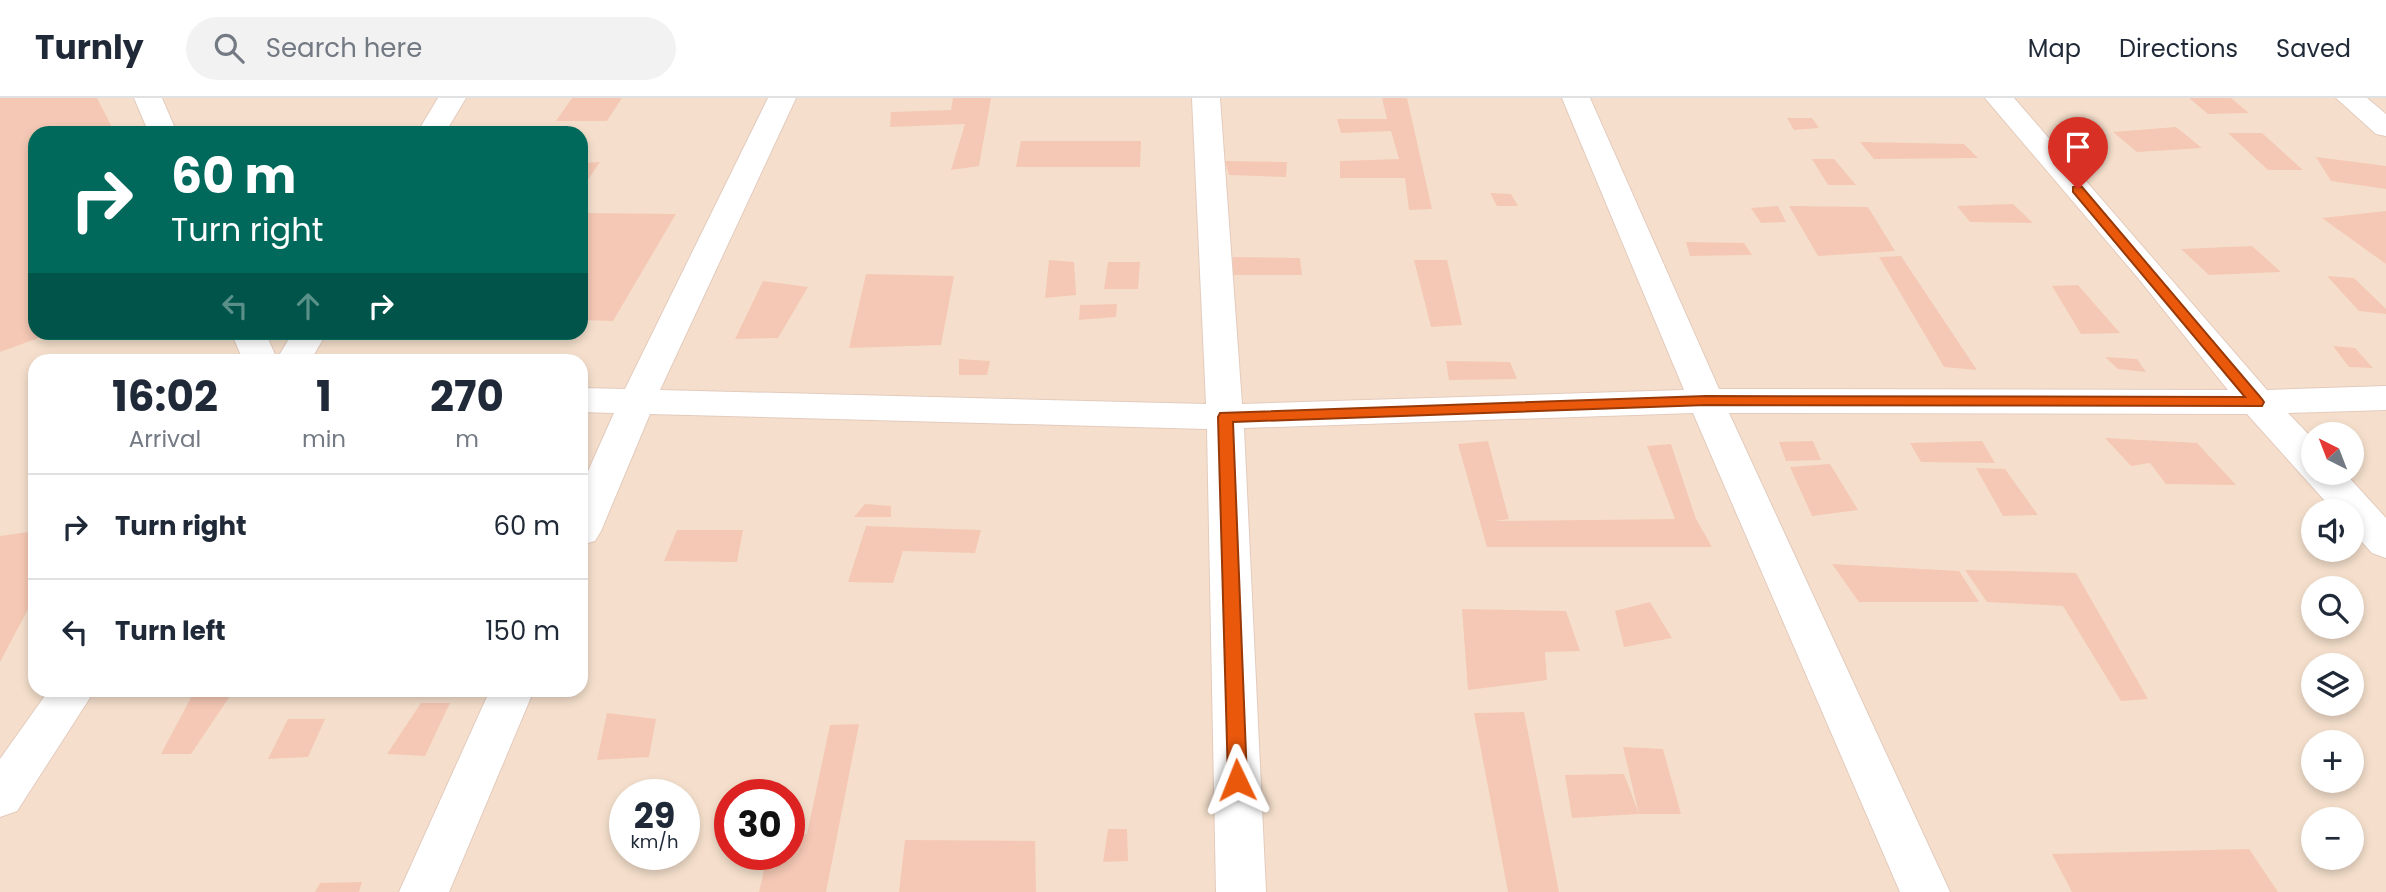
<!DOCTYPE html>
<html lang="en">
<head>
<meta charset="utf-8">
<style>
	:root { --surface:#fff; --page:#f2f2f3; --text:#1f2937; --muted:#747a83; --line:#e0e1e3 }
	body { margin:0; font-family:Poppins,sans-serif; background:var(--page); color:var(--text); height:100vh; display:flex; flex-direction:column; font-size:26px; white-space:nowrap }
	* { box-sizing:border-box; margin:0 }
	p { font-size:23px; color:var(--muted) }
	.icon { flex:none; width:38px; height:38px; fill:none; stroke:currentColor; stroke-width:2; stroke-linecap:round; stroke-linejoin:round }
	.map { position:relative; flex:1; overflow:hidden }
	.side { position:absolute; left:28px; top:256px; width:560px; height:343px; display:flex; flex-direction:column; background:var(--surface); border-radius:21px; box-shadow:0 4px 10px #0003 }
	.side>* { flex:none }
	.hud { position:absolute; left:28px; top:28px; width:560px; height:214px; border-radius:21px; box-shadow:0 4px 10px #0003; background:#00695c; color:#fff; overflow:hidden }
	.needle { width:46px; rotate:318deg }
	.controls { position:absolute; left:2301px; top:324px; display:grid; gap:14px }
	.controls a { display:grid; place-items:center; width:63px; height:63px; border-radius:50%; background:var(--surface); box-shadow:0 4px 10px #0003; font-size:35px }
	.speed { position:absolute; left:609px; top:681px; display:flex; gap:14px; font-size:35px; font-weight:700; text-align:center }
	.speed>* { display:grid; place-content:center; width:91px; height:91px; border-radius:50%; background:var(--surface); box-shadow:0 4px 10px #0003; line-height:1 }
	.speed small { font-size:18px; font-weight:400 }
	.speed .limit { border:10px solid #d22; background:#fff; color:#111 }
	.pin { position:absolute; display:grid; place-items:center; width:60px; height:60px; color:#fff; margin:-72px -30px; border-radius:50% 50% 50% 0; rotate:-45deg; box-shadow:0 0 7px #0007 }
	.pin .icon { rotate:45deg }
	.me { position:absolute; width:77px; margin:-38px; rotate:358deg; stroke-linejoin:round; filter:drop-shadow(0 0 5px #0008) }
	.turn { display:flex; align-items:center; gap:24px; height:147px; padding:0 28px; font-size:32px }
	.turn .icon { width:91px; height:91px; stroke-width:2.5 }
	.turn b { display:block; font-size:49px; line-height:60px }
	.lanes { display:flex; align-items:center; height:66px; padding:0 28px; background:#0003; justify-content:center; gap:35px; direction:ltr }
	.lanes .off { opacity:.35 }
	.eta { display:flex; justify-content:space-evenly; align-items:center; height:119px; text-align:center }
	.eta b { font-size:42px; font-weight:700; line-height:49px }
	ul { padding:0; list-style:none }
	li { display:flex; align-items:center; gap:21px; height:105px; padding:0 28px; border-top:2px solid var(--line) }
	li div { flex:1 }
	li b { display:block; font-size:26px }
	li em { font-style:normal }
	header { display:flex; align-items:center; gap:42px; box-sizing:border-box; height:98px; padding:0 35px; background:var(--surface); border-bottom:2px solid var(--line) }
	header strong { font-size:33px }
	nav { display:flex; gap:38px; margin-inline-start:auto; font-size:24px }
	.search { width:490px; height:63px; background:var(--page); display:flex; align-items:center; gap:18px; box-sizing:border-box; padding:0 24px; border-radius:38px; color:var(--muted); font-size:26px }
	.map>svg:first-child { display:block }
</style>
</head>
<body>
<header>
<strong>Turnly</strong>
<div class="search"><svg class="icon" aria-label="search" viewBox="0 0 24 24"><circle cx="10" cy="10" r="6"/><path d="M15 15l6 6"/></svg>Search here</div>
<nav><a>Map</a><a>Directions</a><a>Saved</a></nav>
</header>
<div class="map">
<svg width="2386" height="794" viewBox="0 0 2386 794">
	<rect width="100%" height="100%" fill="#fdeede"/>
	<path fill="#f5dfcc" fill-rule="evenodd" d="M 0,0 L 2386,0 L 2386,794 L 0,794 ZM 35,35 L 581,35 L 581,234 L 35,234 ZM 35,262 L 581,262 L 581,592 L 35,592 ZM 2314,336 L 2352,336 L 2352,374 L 2314,374 ZM 2314,413 L 2352,413 L 2352,452 L 2314,452 ZM 2314,490 L 2352,490 L 2352,528 L 2314,528 ZM 2314,567 L 2352,567 L 2352,606 L 2314,606 ZM 2314,644 L 2352,644 L 2352,682 L 2314,682 ZM 625,696 L 684,696 L 684,756 L 625,756 ZM 730,696 L 789,696 L 789,756 L 730,756 ZM 2314,721 L 2352,721 L 2352,760 L 2314,760 Z"/>
	<path fill="#f4c8b4" d="M 0,0 L 97,0 L 115,35 L 35,35 L 35,234 L 52,235 L 0,254 Z
		M 572,0 L 622,0 L 607,23 L 556,23 Z
		M 953,0 L 991,0 L 979,68 L 951,72 L 965,26 L 890,29 L 891,14 L 951,12 Z
		M 1382,0 L 1407,0 L 1432,111 L 1409,112 L 1405,80 L 1340,80 L 1340,63 L 1399,61 L 1391,33 L 1341,35 L 1337,21 L 1387,21 Z
		M 2189,0 L 2231,0 L 2249,15 L 2208,16 Z
		M 1787,20 L 1812,20 L 1819,30 L 1794,32 Z
		M 2176,29 L 2202,50 L 2137,54 L 2113,34 Z
		M 2228,35 L 2262,35 L 2303,72 L 2268,72 Z
		M 1021,43 L 1141,43 L 1140,69 L 1016,69 Z
		M 1860,44 L 1964,46 L 1978,60 L 1874,61 Z
		M 2316,59 L 2386,68 L 2386,91 L 2331,83 Z
		M 1812,61 L 1834,61 L 1856,87 L 1828,87 Z
		M 1225,63 L 1287,64 L 1286,79 L 1229,77 Z
		M 600,64 L 581,92 L 581,65 Z
		M 1490,95 L 1511,96 L 1518,108 L 1497,108 Z
		M 2013,106 L 2033,125 L 1970,124 L 1957,108 Z
		M 1778,108 L 1786,124 L 1761,125 L 1751,110 Z
		M 1789,108 L 1868,109 L 1895,153 L 1818,158 Z
		M 2386,113 L 2386,166 L 2322,120 Z
		M 581,115 L 676,116 L 613,223 L 581,222 Z
		M 1686,144 L 1744,145 L 1752,157 L 1690,158 Z
		M 2252,148 L 2281,174 L 2209,177 L 2181,151 Z
		M 1901,158 L 1977,272 L 1944,269 L 1879,159 Z
		M 1233,159 L 1300,160 L 1302,177 L 1231,177 Z
		M 1049,162 L 1074,164 L 1076,197 L 1045,200 Z
		M 1414,162 L 1447,162 L 1462,227 L 1431,229 Z
		M 1108,164 L 1140,164 L 1138,191 L 1104,191 Z
		M 866,176 L 954,178 L 941,247 L 849,250 Z
		M 2327,178 L 2354,180 L 2386,211 L 2386,216 L 2359,213 Z
		M 763,183 L 808,189 L 778,240 L 735,241 Z
		M 2078,187 L 2120,235 L 2081,236 L 2052,188 Z
		M 1117,206 L 1116,219 L 1079,222 L 1080,207 Z
		M 2333,248 L 2355,250 L 2373,270 L 2349,269 Z
		M 2105,259 L 2137,261 L 2146,274 L 2118,271 Z
		M 959,261 L 990,263 L 987,277 L 959,277 Z
		M 1446,263 L 1510,264 L 1517,281 L 1449,282 Z
		M 2105,340 L 2197,345 L 2236,387 L 2166,386 L 2150,365 L 2131,368 Z
		M 1488,343 L 1509,421 L 1494,423 L 1675,421 L 1647,348 L 1671,346 L 1696,421 L 1712,449 L 1487,449 L 1458,346 Z
		M 1813,343 L 1821,362 L 1786,363 L 1779,344 Z
		M 1982,343 L 1995,365 L 1921,364 L 1910,345 Z
		M 1830,366 L 1858,412 L 1812,418 L 1790,369 Z
		M 1976,370 L 2005,371 L 2038,417 L 2003,418 Z
		M 865,406 L 891,408 L 891,419 L 854,419 Z
		M 866,428 L 981,432 L 975,455 L 903,453 L 893,485 L 848,484 Z
		M 677,432 L 743,432 L 737,464 L 664,463 Z
		M 35,433 L 35,498 L 0,564 L 0,438 Z
		M 1832,466 L 1959,473 L 1979,504 L 1859,504 Z
		M 1965,472 L 2076,475 L 2148,601 L 2121,603 L 2063,508 L 1987,504 Z
		M 1650,504 L 1672,540 L 1624,549 L 1615,513 Z
		M 1462,511 L 1566,513 L 1580,553 L 1545,554 L 1547,582 L 1468,592 Z
		M 195,592 L 234,592 L 191,656 L 161,656 Z
		M 421,605 L 450,605 L 425,658 L 387,656 Z
		M 1524,614 L 1559,794 L 1508,794 L 1474,615 Z
		M 607,615 L 656,621 L 649,659 L 597,662 Z
		M 288,621 L 325,621 L 308,659 L 268,661 Z
		M 859,626 L 826,794 L 759,794 L 768,756 L 789,756 L 789,737 L 807,736 L 830,627 Z
		M 1623,649 L 1663,651 L 1681,716 L 1639,716 Z
		M 1624,676 L 1639,716 L 1572,720 L 1565,677 Z
		M 1108,731 L 1127,731 L 1128,763 L 1103,764 Z
		M 905,742 L 1035,743 L 1036,794 L 899,794 Z
		M 2249,751 L 2278,794 L 2072,794 L 2052,756 Z
		M 362,784 L 359,794 L 315,794 L 320,785 Z"/>
	<g fill="none" stroke-linecap="round" stroke-linejoin="round">
		<defs>
			<path id="minor" d="M 134,0 L 162,0 L 177,35 L 149,35 Z
				M 438,0 L 466,0 L 445,35 L 417,35 Z
				M 768,0 L 796,0 L 660,292 L 1206,306 L 1192,0 L 1220,0 L 1242,306 L 1684,292 L 1562,0 L 1590,0 L 1719,291 L 2228,292 L 2138,180 L 1985,0 L 2014,0 L 2267,292 L 2386,288 L 2386,312 L 2288,315 L 2314,342 L 2314,374 L 2344,374 L 2386,420 L 2386,460 L 2372,455 L 2352,433 L 2352,413 L 2334,413 L 2247,316 L 1729,315 L 1950,794 L 1900,794 L 1693,315 L 1244,330 L 1266,794 L 1216,794 L 1207,331 L 650,316 L 601,433 L 595,443 L 581,447 L 581,389 L 614,315 L 581,314 L 581,290 L 625,291 Z
				M 2336,0 L 2367,0 L 2386,16 L 2386,38 L 2376,36 Z
				M 231,234 L 265,234 L 277,261 L 293,234 L 327,234 L 311,262 L 243,262 Z
				M 49,592 L 95,592 L 17,713 L 0,719 L 0,661 Z
				M 490,592 L 534,592 L 449,794 L 399,794 Z"/>
		</defs>
		<use href="#minor" stroke="#e3cbbd" stroke-width="2"/>
		<use href="#minor" fill="#fff" fill-rule="evenodd"/>
	</g>
	<path fill="#ea580c" stroke="#983908" stroke-width="2" d="M 2078,88 L 2082,89 L 2262,301 L 2264,304 L 2262,308 L 1706,307 L 1233,324 L 1247,682 L 1244,688 L 1237,690 L 1231,688 L 1228,682 L 1218,319 L 1220,315 L 1706,298 L 2245,299 L 2073,94 L 2073,89 Z"/>
</svg>
<div class="controls">
<a><svg class="needle" viewBox="-14 -14 28 28"><path d="M0-13l5 13h-10z" fill="#e53935"/><path d="M0 13l5-13h-10z" fill="#747a83"/></svg></a>
<a><svg class="icon" aria-label="sound" viewBox="0 0 24 24"><path d="M4 9h4l5-4v14l-5-4H4zM17 9q2 3 0 6"/></svg></a>
<a><svg class="icon" aria-label="search" viewBox="0 0 24 24"><circle cx="10" cy="10" r="6"/><path d="M15 15l6 6"/></svg></a>
<a><svg class="icon" aria-label="layers" viewBox="0 0 24 24"><path d="M12 4l9 5-9 5-9-5zM3 14l9 5 9-5"/></svg></a>
<a>+</a>
<a>−</a>
</div>
<div class="speed"><div>29<small>km/h</small></div><div class="limit">30</div></div>
<div class="pin" style="left:2078px;top:91px;background:#d93025"><svg class="icon" aria-label="arrive" viewBox="0 0 24 24"><path d="M6 21V4h12l-3 4 3 4H6"/></svg></div>
<svg class="me" style="left:1237px;top:682px" viewBox="-20 -20 40 40"><path d="M0-17L14 15 0 8-14 15z" fill="#ea580c" stroke="#fff" stroke-width="4"/></svg>
<div class="hud">
<div class="turn"><svg class="icon" aria-label="right" viewBox="0 0 24 24"><path d="M7 20v-9h11M14 6l5 5-5 5"/></svg><div><b>60 m</b>Turn right</div></div>
<div class="lanes"><svg class="icon off" aria-label="left" viewBox="0 0 24 24"><path d="M17 20v-9H6M10 6l-5 5 5 5"/></svg><svg class="icon off" aria-label="ahead" viewBox="0 0 24 24"><path d="M12 20V5M6 11l6-6 6 6"/></svg><svg class="icon" aria-label="right" viewBox="0 0 24 24"><path d="M7 20v-9h11M14 6l5 5-5 5"/></svg></div>
</div>
<section class="side">
<div class="eta">
<div><b>16:02</b><p>Arrival</p></div>
<div><b>1</b><p>min</p></div>
<div><b>270</b><p>m</p></div>
</div>
<ul>
<li><svg class="icon" aria-label="right" viewBox="0 0 24 24"><path d="M7 20v-9h11M14 6l5 5-5 5"/></svg><div><b>Turn right</b></div><em>60 m</em></li>
<li><svg class="icon" aria-label="left" viewBox="0 0 24 24"><path d="M17 20v-9H6M10 6l-5 5 5 5"/></svg><div><b>Turn left</b></div><em>150 m</em></li>
</ul>
</section>
</div>
</body>
</html>
